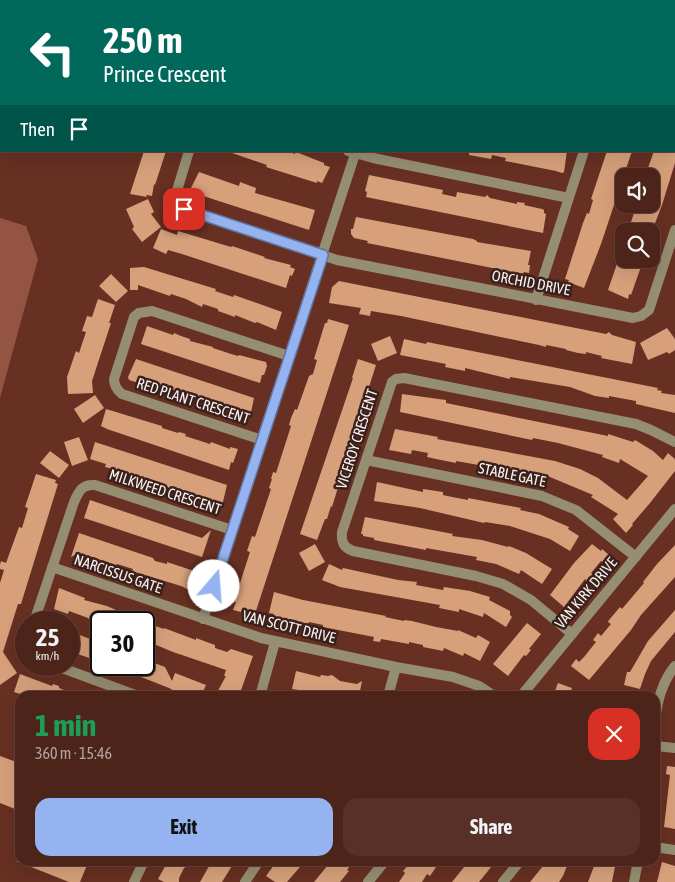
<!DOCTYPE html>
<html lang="en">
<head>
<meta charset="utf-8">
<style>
	:root { --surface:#4d241a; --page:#573027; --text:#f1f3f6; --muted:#b3a4a2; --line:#644139; --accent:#95b2f1 }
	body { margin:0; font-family:"Asap Condensed",sans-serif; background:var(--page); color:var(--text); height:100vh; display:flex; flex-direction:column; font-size:19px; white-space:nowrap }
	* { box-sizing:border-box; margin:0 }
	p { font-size:16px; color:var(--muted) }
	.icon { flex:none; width:28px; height:28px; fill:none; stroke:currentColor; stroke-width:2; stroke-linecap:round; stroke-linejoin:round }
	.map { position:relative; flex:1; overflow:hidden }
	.drawer { position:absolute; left:15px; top:691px; width:645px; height:175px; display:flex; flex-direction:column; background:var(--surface); border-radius:15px; box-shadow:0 5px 20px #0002,0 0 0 1px var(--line) }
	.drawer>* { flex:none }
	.guide { position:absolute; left:0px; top:0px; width:675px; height:152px; box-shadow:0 5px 20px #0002,0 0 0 1px var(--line); background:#00695c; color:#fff; overflow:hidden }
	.tools { position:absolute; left:615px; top:168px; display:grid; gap:10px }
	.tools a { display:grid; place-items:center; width:45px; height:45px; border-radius:10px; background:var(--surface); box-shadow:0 5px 20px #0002,0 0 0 1px var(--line); font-size:25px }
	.speed { position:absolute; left:15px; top:611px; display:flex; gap:10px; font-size:25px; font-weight:700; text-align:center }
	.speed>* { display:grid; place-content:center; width:65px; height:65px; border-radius:50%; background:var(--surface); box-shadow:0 5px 20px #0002,0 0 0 1px var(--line); line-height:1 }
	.speed small { font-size:12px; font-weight:400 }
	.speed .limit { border:2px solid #111; border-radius:8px; background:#fff; color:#111 }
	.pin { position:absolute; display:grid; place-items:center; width:42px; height:42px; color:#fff; margin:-21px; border-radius:10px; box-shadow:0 2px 8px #0006 }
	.me { position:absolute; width:55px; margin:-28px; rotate:18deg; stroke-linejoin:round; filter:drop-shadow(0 0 4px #0008) }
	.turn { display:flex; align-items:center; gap:18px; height:105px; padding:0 20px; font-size:22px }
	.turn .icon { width:65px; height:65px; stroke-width:2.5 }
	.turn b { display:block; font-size:35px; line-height:42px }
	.then { display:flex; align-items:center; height:48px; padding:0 20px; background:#0003; gap:10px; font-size:19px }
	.round { display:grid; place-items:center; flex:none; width:52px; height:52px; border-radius:15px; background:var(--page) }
	.head { display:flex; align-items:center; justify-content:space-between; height:85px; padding:0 20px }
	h1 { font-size:30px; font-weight:700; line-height:38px; color:#1e9e55 }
	.button { display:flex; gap:10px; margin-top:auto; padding:10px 20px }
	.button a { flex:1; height:58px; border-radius:15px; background:var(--accent); color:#111; font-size:20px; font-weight:700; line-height:58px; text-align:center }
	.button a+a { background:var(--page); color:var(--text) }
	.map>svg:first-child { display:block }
</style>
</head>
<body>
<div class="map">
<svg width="675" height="882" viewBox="0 0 675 882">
	<rect width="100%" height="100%" fill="#673022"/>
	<path fill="#945444" d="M 0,218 L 26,226 L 38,259 L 0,398 Z"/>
	<path fill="#d7a07b" d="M 144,151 L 166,151 L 155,185 L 154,184 L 152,196 L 146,195 L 147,197 L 130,194 Z
		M 232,151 L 287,151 L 295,154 L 296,152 L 324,163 L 324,165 L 330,167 L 322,183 L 317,181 L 317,183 L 266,167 L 267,165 L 232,153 Z
		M 469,151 L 567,151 L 564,172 L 562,173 L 556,171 L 505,161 L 506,158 L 492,155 L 491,159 L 469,155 Z
		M 607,151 L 632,151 L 601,244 L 584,288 L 568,282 L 569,280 L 565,279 L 583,223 L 587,213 L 589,214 L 593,200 L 591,199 Z
		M 654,151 L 675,151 L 675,163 L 662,205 L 652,231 L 628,231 L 637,204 L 651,207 L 651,174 L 650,174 L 648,168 Z
		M 199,172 L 239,186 L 240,182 L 256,188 L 255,193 L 315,210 L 309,230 L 197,194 L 192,194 L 190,190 Z
		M 369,175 L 443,190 L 442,194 L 456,197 L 457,192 L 485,197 L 487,195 L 490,198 L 517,204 L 517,202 L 525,203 L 524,205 L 542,209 L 544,210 L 544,213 L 546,214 L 543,233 L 366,197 L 367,192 L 365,191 Z
		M 148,199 L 154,212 L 151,214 L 161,227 L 142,242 L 132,229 L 134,227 L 126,209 Z
		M 356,217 L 473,239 L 477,241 L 477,242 L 531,251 L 528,265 L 530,265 L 529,273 L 524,272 L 523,274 L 367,243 L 368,241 L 354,238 L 351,234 L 351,229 L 353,229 Z
		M 161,229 L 177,235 L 178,231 L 231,247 L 232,246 L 265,257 L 264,258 L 291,265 L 290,267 L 295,269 L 292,276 L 290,275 L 286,288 L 182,254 L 168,250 L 166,254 L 153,248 Z
		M 619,258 L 634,259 L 640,260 L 639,263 L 642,264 L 631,295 L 629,294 L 628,299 L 608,290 Z
		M 144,267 L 216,289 L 215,291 L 233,297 L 234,295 L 282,312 L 276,330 L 257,322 L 255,323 L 235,315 L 235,317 L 218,311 L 218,309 L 203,304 L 202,307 L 186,299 L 171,294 L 170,296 L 138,285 L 138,290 L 130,290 L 130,268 Z
		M 111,274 L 128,291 L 116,302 L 99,286 Z
		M 339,281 L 606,334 L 609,332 L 612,335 L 636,342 L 632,364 L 601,358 L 602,356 L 586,352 L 586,354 L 578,353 L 566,350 L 566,349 L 546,345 L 546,347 L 539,345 L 401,316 L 371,311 L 370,316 L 359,314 L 361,308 L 329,303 L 332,287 Z
		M 98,299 L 115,305 L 109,323 L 111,323 L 92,381 L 93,393 L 68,394 L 67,377 L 76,351 L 79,353 L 86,332 L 82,331 L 87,316 L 92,317 Z
		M 328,319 L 349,325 L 255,614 L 242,610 L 241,612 L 233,610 L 236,602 L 234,602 L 250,552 L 247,551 L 252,536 L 255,537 L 271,489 L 269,488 L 272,479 L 271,479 L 273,472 L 276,473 L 291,426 L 289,425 L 291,418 L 295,409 L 297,410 L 309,376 L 313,374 L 317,360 L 314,359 L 325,323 L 327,323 Z
		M 147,326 L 173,335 L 174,333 L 181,336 L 190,339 L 190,341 L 213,347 L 213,348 L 231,354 L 238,356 L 239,355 L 266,362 L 267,366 L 264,375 L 262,375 L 260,383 L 141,344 Z
		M 667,328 L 675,339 L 675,350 L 669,354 L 667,352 L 648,360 L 640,343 Z
		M 390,336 L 397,353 L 378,361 L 371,344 Z
		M 404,339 L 426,344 L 427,342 L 658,388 L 657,390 L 662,391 L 661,393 L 675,395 L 675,413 L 636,404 L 636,401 L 609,396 L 609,398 L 595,396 L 570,387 L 510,377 L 510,379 L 465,368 L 465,371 L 445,367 L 446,364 L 400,355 Z
		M 136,359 L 254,398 L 250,417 L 248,418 L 239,415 L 240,413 L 232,409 L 148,382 L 140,380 L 139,383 L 129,380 L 128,377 Z
		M 358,359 L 376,365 L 368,390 L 371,391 L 365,410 L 362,409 L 332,507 L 331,506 L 327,519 L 325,519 L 317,540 L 300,534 L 353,378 L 352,378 Z
		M 402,394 L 446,400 L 446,403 L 608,436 L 608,434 L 633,442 L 635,440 L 653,451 L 663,460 L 668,453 L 675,459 L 675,471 L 650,503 L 632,524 L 633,525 L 626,533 L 613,519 L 618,514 L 591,497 L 593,495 L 550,477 L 502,466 L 501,469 L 456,461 L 456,463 L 436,459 L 427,457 L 428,453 L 412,450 L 411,454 L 389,450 L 395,429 L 438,437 L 437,439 L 555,461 L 580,469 L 598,478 L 627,500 L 648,476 L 620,459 L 619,463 L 602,457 L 603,455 L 558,443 L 533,438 L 532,440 L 400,412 Z
		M 95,395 L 104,408 L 83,423 L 74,409 Z
		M 106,409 L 162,426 L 162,428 L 178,433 L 179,432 L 186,434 L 185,436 L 210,444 L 211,442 L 230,449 L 230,447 L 238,449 L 233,463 L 231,462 L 229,470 L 107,429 L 101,426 Z
		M 79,437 L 88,460 L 72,466 L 64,442 Z
		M 95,442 L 227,485 L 222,506 L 211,502 L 212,500 L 178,489 L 177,491 L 160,485 L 161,484 L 129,474 L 129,473 L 105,467 L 106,464 L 90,459 Z
		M 50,451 L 69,465 L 59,478 L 40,463 Z
		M 36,474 L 56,480 L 55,483 L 58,484 L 21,604 L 18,604 L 3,652 L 17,673 L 0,685 L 0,583 L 4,570 L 0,569 L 0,565 L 1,561 L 6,563 L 19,527 L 22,528 L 28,508 L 25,507 Z
		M 377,482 L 423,492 L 423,489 L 443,492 L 443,495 L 452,497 L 468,500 L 468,498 L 521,508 L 520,510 L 539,514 L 569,527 L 568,529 L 579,536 L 570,551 L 550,539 L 510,526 L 485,522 L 484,523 L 420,508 L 374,501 Z
		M 90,500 L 202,538 L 211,530 L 202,557 L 84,518 Z
		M 365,517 L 453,534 L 452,536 L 482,540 L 508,547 L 509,546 L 526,553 L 552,569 L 542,584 L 521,570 L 519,574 L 496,564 L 476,560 L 477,557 L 426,548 L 426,550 L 374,540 L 374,538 L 363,536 L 363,534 L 361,534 Z
		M 79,533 L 153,558 L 155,561 L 167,564 L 167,562 L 197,572 L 191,591 L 181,586 L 132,571 L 133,569 L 117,564 L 116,565 L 83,554 L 78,553 L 71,557 Z
		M 315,544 L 325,562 L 309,571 L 299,553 Z
		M 592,544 L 601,551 L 602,549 L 609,555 L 603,562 L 601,561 L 591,573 L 593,575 L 587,581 L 585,579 L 564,607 L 550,595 L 574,563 Z
		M 675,545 L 675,577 L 641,615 L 631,630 L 589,680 L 571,666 L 576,659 L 579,662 L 584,657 L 596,642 L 593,640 L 598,633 L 601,636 L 611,624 L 608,622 L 609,620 L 620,607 L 622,609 L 644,583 L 643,582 L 657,564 Z
		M 329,564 L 342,570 L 343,568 L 398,580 L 417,582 L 416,585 L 443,590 L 444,587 L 470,591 L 490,597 L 489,600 L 510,611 L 510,615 L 512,617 L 506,627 L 484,613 L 483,617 L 459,609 L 459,612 L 439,608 L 440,605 L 340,587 L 322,580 Z
		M 59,588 L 85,598 L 84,600 L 107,606 L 143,622 L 101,622 L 101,624 L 91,621 L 88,618 L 69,611 L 68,614 L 54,609 Z
		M 274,592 L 303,600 L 386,616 L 385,617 L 404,621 L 404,620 L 412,621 L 436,627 L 458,631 L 458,630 L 476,638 L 478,635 L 490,642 L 480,661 L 464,653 L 463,656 L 444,648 L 443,651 L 423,647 L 423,645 L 409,642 L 409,644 L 381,639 L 380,642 L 373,641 L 374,637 L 323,627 L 323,625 L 309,622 L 308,624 L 292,621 L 291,624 L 285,622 L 285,619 L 273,616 L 274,614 L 269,613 Z
		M 675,610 L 675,632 L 651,661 L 645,674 L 640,689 L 624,685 L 627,672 L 630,672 L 648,641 Z
		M 144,622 L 164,629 L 164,628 L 196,640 L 196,638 L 204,641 L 215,645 L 215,648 L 227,652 L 231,649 L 253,656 L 239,696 L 215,696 L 226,676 L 224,676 L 226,670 L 173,652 L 144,640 Z
		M 527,623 L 541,634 L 529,649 L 531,650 L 526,656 L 524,655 L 508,676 L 493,664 Z
		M 69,631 L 101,643 L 101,662 L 69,651 Z
		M 144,659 L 165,667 L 172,681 L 175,673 L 206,685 L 201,696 L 190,696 L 182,693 L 180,694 L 169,688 L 113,666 L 144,665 Z
		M 296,671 L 320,677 L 321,675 L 328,676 L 332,675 L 340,681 L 357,684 L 362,681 L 359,696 L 340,696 L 292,689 Z
		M 20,674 L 52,686 L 53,684 L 59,686 L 59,688 L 79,696 L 27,696 L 14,692 Z
		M 558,683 L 572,688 L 569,696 L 553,696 Z
		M 0,756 L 19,763 L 15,773 L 20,775 L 20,811 L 0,803 Z
		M 667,766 L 675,767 L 675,829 L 664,827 L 670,775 L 666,774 Z
		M 16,861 L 84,861 L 83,864 L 87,865 L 80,882 L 69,882 Z
		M 168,861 L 196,861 L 184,868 L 179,878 L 179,882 L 164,882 L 158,879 Z
		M 212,861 L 235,861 L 222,882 L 200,882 Z
		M 277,861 L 305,861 L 287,882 L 275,882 L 266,876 Z
		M 323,861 L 354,861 L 347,870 L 349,871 L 340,882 L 314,882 L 328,865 Z
		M 412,861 L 440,861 L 430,876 L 427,874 L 422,882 L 399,882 L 405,873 L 403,871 Z
		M 469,861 L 496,861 L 479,882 L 452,882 Z
		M 547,861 L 569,861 L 563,876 L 559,882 L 530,882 Z
		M 596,861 L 616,861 L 612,882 L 588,882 Z
		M 662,862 L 675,866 L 675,882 L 657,882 Z"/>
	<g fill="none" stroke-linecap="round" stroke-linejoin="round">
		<path stroke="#958e72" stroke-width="5.5" d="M 56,0 L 60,1
			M 115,1 L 116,0
			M 0,44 L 1,45
			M 0,71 L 1,67"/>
		<path stroke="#958e72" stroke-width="10" d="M 252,0 L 255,1
			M 406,1 L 406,0
			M 634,1 L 634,0
			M 189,151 L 175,197 L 179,206 L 184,209 L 337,260 L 633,318 L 641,316 L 649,310 L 675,230
			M 348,151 L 373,158 L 569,198
			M 536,300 L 584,151
			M 262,440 L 122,394 C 117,390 114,386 114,379 L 134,317 L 139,313 L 152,311 L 289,356
			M 366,460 L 542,496 L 576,510 L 636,557
			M 52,567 L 261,638 L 396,667 L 453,677 L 479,686 L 494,696
			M 203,619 L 356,151
			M 34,622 L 74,502 C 79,491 82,484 95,485 L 232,530
			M 572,634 L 531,600 L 503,584 L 476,576 L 353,551 C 343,547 341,542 342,532 L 392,382 L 396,379 L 404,378 L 636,424 L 651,430 L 675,442
			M 54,665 L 138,696
			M 260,696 L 275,642
			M 388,696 L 396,667
			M 655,720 C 658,699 662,682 675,666
			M 655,847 L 675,850
			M 134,882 L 144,861
			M 245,882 L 259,861
			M 503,882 L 520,861
			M 634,882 L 638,861"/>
		<path stroke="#958e72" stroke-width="10" d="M 521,696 L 675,509
			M 655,746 L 675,748
			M 368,882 L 385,861"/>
	</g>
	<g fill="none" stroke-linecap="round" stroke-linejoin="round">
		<defs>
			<path id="route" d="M 184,209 L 323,255 L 214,586"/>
		</defs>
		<use href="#route" stroke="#61749d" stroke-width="12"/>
		<use href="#route" stroke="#95b2f1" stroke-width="9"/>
	</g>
	<g text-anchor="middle" stroke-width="5" stroke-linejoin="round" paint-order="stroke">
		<g font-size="15" fill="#faf2f1" stroke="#3a211b">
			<text transform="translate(531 283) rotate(11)" y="5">ORCHID DRIVE</text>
			<text transform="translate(193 401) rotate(18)" y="5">RED PLANT CRESCENT</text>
			<text transform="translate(357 439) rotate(-72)" y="5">VICEROY CRESCENT</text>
			<text transform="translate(512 475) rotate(12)" y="5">STABLE GATE</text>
			<text transform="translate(165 492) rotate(18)" y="5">MILKWEED CRESCENT</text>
			<text transform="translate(118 574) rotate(19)" y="5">NARCISSUS GATE</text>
			<text transform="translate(586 593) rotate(-50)" y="5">VAN KIRK DRIVE</text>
			<text transform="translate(289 627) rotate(14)" y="5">VAN SCOTT DRIVE</text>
		</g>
	</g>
</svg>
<div class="tools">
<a><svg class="icon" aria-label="sound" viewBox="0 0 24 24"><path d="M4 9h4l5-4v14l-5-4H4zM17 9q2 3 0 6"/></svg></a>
<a><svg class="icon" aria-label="search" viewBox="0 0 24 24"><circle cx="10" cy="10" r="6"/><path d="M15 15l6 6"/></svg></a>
</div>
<div class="speed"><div>25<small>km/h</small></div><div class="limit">30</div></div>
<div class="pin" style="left:184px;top:209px;background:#d93025"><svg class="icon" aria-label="arrive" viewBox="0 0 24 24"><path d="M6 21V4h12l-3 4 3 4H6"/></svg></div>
<svg class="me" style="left:214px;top:586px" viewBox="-20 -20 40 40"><circle r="19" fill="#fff"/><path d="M0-13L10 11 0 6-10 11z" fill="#95b2f1"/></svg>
<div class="guide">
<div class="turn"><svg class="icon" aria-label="left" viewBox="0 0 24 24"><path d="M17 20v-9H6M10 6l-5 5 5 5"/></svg><div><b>250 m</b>Prince Crescent</div></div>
<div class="then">Then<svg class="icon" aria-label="arrive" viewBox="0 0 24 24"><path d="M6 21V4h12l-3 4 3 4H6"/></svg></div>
</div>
<section class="drawer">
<div class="head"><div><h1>1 min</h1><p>360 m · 15:46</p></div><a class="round" style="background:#d93025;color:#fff"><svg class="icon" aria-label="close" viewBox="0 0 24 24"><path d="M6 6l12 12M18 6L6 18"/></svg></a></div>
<div class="button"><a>Exit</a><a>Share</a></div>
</section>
</div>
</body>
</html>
